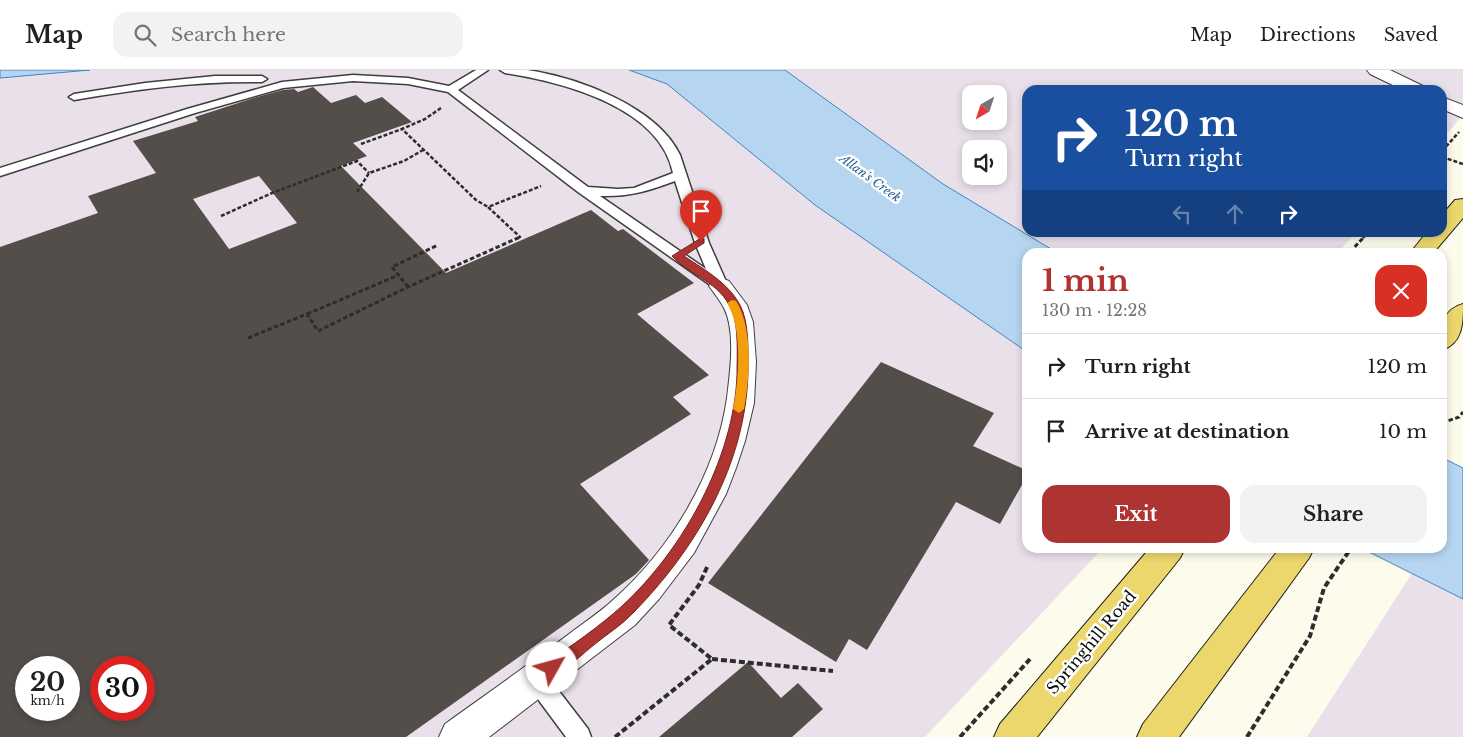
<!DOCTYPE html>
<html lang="en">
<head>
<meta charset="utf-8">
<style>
	:root { --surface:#fff; --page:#f2f2f2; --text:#202124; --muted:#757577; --line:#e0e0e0; --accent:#ae3431 }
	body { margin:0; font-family:"Libre Baskerville",serif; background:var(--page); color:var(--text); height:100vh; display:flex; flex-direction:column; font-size:19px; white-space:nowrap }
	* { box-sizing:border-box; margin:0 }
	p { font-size:16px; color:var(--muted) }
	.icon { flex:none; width:28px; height:28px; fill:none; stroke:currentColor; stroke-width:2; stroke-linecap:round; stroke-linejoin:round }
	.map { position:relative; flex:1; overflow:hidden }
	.sheet { position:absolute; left:1022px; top:178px; width:425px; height:305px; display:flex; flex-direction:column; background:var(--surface); border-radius:15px; box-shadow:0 2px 8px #0003 }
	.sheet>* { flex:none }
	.hud { position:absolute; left:1022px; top:15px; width:425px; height:152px; border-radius:15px; box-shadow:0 2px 8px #0003; background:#1a4fa0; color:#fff; overflow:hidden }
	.needle { width:32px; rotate:219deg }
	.controls { position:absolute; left:962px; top:15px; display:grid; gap:10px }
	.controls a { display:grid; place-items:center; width:45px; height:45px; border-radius:10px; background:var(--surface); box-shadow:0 2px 8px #0003; font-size:25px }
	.speed { position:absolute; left:15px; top:586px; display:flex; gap:10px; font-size:25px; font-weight:700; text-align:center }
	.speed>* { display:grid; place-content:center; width:65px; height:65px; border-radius:50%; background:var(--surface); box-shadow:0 2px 8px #0003; line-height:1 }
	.speed small { font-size:12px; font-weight:400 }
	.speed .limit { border:8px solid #d22; background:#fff; color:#111 }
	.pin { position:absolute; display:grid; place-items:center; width:42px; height:42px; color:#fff; margin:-51px -21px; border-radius:50% 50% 50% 0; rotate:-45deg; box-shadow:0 0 5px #0007 }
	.pin .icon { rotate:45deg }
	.me { position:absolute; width:55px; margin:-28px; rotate:52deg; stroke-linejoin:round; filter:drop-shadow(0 0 4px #0008) }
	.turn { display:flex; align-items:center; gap:18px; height:105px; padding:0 20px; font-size:22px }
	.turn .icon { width:65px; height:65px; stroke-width:2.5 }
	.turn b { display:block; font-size:35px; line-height:42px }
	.lanes { display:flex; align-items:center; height:48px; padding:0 20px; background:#0003; justify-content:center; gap:25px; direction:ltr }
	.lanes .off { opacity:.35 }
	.round { display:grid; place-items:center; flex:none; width:52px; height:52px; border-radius:15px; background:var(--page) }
	.overview { display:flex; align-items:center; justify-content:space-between; height:85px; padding:0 20px }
	h1 { font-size:30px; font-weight:700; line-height:38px; color:var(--accent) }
	.button { display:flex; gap:10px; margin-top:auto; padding:10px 20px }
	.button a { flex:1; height:58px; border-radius:15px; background:var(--accent); color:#fff; font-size:20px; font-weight:700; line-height:58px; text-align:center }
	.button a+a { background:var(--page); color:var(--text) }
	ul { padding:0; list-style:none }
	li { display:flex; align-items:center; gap:15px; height:65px; padding:0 20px; border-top:1px solid var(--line) }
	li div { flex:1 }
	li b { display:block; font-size:19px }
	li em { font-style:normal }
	header { display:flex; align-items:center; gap:30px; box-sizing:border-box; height:70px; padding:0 25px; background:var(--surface); border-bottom:1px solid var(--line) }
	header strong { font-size:24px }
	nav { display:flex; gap:28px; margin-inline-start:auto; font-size:18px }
	.search { width:350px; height:45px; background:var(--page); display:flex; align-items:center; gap:12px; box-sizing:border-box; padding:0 18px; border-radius:15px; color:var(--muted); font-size:19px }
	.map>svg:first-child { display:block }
</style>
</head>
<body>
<header>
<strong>Map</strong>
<div class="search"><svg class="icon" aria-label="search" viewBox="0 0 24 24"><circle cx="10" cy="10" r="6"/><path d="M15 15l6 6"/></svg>Search here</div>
<nav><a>Map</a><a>Directions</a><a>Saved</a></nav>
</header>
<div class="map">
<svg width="1463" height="667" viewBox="0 0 1463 667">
	<rect width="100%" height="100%" fill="#fdfbec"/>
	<path fill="#e9e0ea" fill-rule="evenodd" d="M 0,0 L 1463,0 L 1463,45 L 1443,68 L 1442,20 L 1028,20 L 1028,162 L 1356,163 L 1338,182 L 1028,182 L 1028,478 L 1103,478 L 925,667 L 0,667 ZM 971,24 L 999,24 L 999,51 L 971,51 ZM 971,79 L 999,79 L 999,106 L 971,106 ZM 26,598 L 69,598 L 69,640 L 26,640 ZM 101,598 L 144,598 L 144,640 L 101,640 Z
		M 1463,424 L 1463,667 L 1307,667 L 1428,478 L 1442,478 Z"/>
	<path fill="#b5d5f0" stroke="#4385c0" d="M 0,0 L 90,0 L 0,8 Z
		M 629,0 L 785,0 L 943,114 L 1056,182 L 1028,182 L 1027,282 L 815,135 L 667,14 Z
		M 1443,388 L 1463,398 L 1463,529 L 1361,478 L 1442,478 Z"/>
	<path fill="#534e49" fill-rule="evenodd" d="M 313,17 L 331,33 L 356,25 L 365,33 L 382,27 L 412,52 L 353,73 L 367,86 L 341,96 L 446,203 L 591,140 L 618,161 L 623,159 L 694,213 L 637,244 L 709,305 L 673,327 L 691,344 L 580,414 L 649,490 L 636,504 L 406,667 L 0,667 L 0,177 L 98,143 L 88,126 L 156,103 L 133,71 L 198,51 L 195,47 L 257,27 L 283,20 L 294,19 L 298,22 ZM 259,106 L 297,153 L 229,179 L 193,129 ZM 26,598 L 69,598 L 69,640 L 26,640 ZM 101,598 L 144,598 L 144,640 L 101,640 Z
		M 881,292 L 994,343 L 973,376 L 1028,401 L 1028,404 L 1000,454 L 956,432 L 867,580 L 849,569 L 836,592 L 708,513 Z
		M 748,592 L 781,628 L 798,613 L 823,639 L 792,667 L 659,667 Z"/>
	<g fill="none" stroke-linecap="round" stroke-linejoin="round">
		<defs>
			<path id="lane" d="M 476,0 L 488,0 L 458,20 L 588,117 L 618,119 L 634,118 L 673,103 C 660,37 563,12 505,3 L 500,0 C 509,0 518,0 527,0 C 576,7 657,36 680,85 L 709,173 L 728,216 L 726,219 L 716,219 L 578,122 L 448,22 L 408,14 L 353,11 L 283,18 L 195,43 L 0,106 L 0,98 L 187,39 L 282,12 L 353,5 L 408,8 L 449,16 ZM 675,111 L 695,173 L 706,199 L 600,126 C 630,127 648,121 675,111 Z
				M 215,6 L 262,6 L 267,9 L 262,12 C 198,11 137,19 74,30 L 69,27 L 74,24 L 145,13 Z
				M 537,600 L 545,603 L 588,659 L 591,667 L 566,667 L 529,617 L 526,610 L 529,603 Z"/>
			<path id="street" d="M 1367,0 L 1390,0 L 1423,16 L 1426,20 L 1403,20 L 1370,4 Z
				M 1442,27 L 1463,35 L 1463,48 L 1442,39 Z
				M 721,208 L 729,211 L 747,235 L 753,252 L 756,292 L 754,333 L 745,371 L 736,398 L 726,424 L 694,483 L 659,529 L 635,555 L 489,667 L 439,667 L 445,654 C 488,623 531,593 573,561 C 586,551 600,542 612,531 C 670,480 716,405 727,328 C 730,303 736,261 724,238 C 720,230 714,223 709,216 L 713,211 Z"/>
			<path id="primary" d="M 1463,129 L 1463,148 L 1434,182 L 1411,182 L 1427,162 L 1442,162 L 1442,145 L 1455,130 Z
				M 1463,234 C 1463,253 1463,273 1442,280 C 1442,260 1440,240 1463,234 Z
				M 1150,478 L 1185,478 L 1180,488 L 1037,667 L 994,667 L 1000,654 Z
				M 1280,478 L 1314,478 L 1309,488 L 1179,667 L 1137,667 L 1143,654 Z"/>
		</defs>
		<use href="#lane" stroke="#3e3e3e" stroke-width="3"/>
		<use href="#street" stroke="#3e3e3e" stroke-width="2"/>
		<use href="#primary" stroke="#1c1c1c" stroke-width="2"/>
		<path stroke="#2d2d2d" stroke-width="2.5" stroke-dasharray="4 2" stroke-linecap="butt" d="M 441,38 L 425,49 L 402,59 L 476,130 L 488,137
			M 361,74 L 402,59
			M 1442,81 L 1459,62
			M 1442,87 L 1463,94
			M 357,122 L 369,103 L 404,91 L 423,80
			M 221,146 L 272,123 L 357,91 L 369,103
			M 518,168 L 520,167 L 488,137 L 541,116
			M 1363,168 L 1368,162"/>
		<path stroke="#2d2d2d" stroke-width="3" stroke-dasharray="4.5 2.5" stroke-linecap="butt" d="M 1350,182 L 1364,167
			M 408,217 L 392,197 L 438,175
			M 307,244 L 399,205
			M 248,268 L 307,244 L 318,261 L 408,217 L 520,167
			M 1442,353 L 1459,347 L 1463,342"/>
		<path stroke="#2d2d2d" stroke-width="4" stroke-dasharray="6 3" stroke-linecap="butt" d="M 712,589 L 833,601
			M 615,667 L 712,589 L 669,555 L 699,515 L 708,495
			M 960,667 L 1030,589
			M 1247,667 L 1310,566 L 1324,518 L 1351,478"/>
		<use href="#lane" fill="#fff" fill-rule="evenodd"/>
		<use href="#street" fill="#fff" fill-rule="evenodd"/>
		<use href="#primary" fill="#ecd76d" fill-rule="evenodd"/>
	</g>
	<path fill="#ae3431" stroke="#712220" d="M 701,168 L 704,169 L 704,173 L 684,186 C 705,200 734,216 743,242 C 749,260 748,283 748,302 C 746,394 696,479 633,543 C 622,555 607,564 595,574 C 582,584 568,599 552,606 L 547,604 L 545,598 L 547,593 C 572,575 599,557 622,536 C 683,480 734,388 737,305 C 737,288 739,256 732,241 C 720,211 691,207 672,186 Z"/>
	<path fill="#f59e0b" d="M 732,230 L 736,231 C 753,257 750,309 744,339 L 739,343 L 733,339 C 739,311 743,258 727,233 Z"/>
	<g text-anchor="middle" stroke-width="5" stroke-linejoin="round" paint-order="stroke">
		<g font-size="12" font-style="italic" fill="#215891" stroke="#fff">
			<text transform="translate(870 108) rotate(36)" y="4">Allan's Creek</text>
		</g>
		<g font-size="16" fill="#0b0b0b" stroke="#fff">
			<text transform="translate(1091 572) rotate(-50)" y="6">Springhill Road</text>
		</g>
	</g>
</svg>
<div class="controls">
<a><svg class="needle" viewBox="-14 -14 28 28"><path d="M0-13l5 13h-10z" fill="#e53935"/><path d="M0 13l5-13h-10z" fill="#757577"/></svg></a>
<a><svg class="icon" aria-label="sound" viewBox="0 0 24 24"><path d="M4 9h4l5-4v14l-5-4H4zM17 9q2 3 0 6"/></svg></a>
</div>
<div class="speed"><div>20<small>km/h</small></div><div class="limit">30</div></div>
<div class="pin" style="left:701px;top:171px;background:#d93025"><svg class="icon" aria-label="arrive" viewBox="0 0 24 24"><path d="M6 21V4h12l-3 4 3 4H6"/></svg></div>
<svg class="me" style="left:552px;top:598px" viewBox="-20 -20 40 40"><circle r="19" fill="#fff"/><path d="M0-13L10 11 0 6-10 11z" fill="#ae3431"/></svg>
<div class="hud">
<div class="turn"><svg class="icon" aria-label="right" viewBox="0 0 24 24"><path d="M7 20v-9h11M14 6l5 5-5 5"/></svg><div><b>120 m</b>Turn right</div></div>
<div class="lanes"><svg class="icon off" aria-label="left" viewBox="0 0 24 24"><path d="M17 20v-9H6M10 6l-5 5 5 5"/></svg><svg class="icon off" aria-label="ahead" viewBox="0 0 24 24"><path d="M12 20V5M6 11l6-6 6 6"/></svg><svg class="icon" aria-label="right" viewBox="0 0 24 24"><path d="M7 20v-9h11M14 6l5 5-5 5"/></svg></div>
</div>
<section class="sheet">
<div class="overview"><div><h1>1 min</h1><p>130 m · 12:28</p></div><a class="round" style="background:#d93025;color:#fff"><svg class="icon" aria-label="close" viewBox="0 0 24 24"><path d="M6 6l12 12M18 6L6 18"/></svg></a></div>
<ul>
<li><svg class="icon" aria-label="right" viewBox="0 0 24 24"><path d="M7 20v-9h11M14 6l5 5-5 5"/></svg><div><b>Turn right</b></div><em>120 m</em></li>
<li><svg class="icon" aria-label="arrive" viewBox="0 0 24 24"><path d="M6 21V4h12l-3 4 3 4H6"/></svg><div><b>Arrive at destination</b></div><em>10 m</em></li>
</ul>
<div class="button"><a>Exit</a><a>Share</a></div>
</section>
</div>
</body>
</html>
